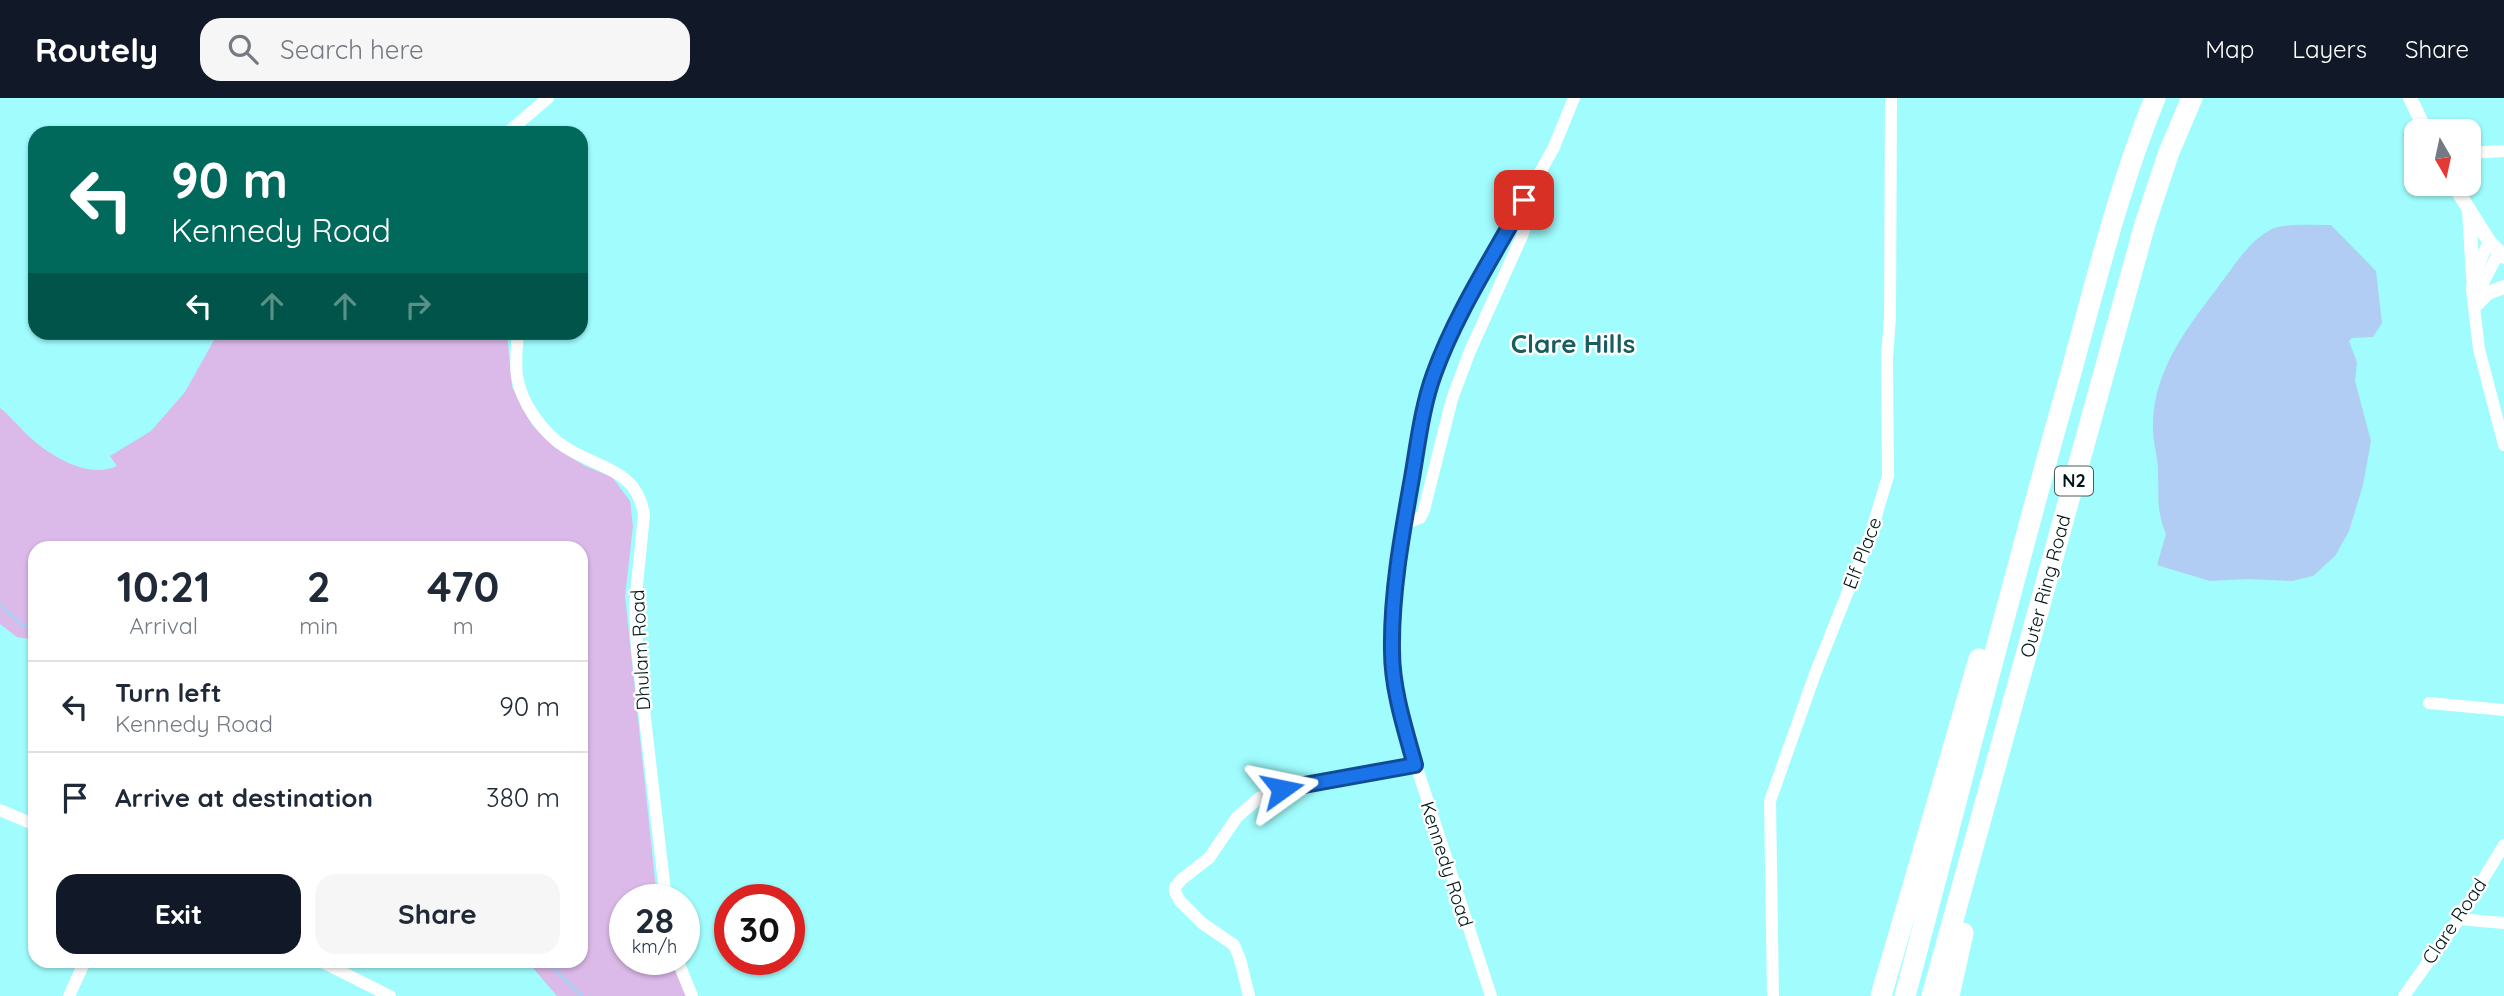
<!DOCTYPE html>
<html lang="en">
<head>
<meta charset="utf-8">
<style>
	:root { --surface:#fff; --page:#f6f6f7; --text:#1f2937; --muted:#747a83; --line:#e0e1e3; --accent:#111827 }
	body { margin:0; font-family:Quicksand,sans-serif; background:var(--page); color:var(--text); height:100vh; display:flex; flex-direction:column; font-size:26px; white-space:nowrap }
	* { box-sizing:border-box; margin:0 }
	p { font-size:23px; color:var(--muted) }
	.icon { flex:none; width:38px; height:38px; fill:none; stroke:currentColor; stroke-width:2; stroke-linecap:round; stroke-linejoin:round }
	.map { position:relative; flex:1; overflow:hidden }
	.details { position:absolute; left:28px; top:443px; width:560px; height:427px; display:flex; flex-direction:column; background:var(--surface); border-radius:21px; box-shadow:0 2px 5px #0004 }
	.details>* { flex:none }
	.guide { position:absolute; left:28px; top:28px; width:560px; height:214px; border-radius:21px; box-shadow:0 2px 5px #0004; background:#00695c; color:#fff; overflow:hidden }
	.needle { width:46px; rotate:171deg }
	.buttons { position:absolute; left:2404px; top:21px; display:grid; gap:14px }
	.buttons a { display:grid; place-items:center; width:77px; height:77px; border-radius:14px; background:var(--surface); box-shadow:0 2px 5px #0004; font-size:35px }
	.speed { position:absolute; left:609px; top:786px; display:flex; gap:14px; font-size:35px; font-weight:700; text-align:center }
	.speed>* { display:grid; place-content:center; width:91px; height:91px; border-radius:50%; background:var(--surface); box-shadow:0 2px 5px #0004; line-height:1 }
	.speed small { font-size:18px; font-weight:400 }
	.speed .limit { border:10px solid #d22; background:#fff; color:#111 }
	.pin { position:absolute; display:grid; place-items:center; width:60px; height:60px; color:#fff; margin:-30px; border-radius:14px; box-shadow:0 4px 10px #0006 }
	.me { position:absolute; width:77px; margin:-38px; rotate:78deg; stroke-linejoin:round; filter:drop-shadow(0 0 5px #0008) }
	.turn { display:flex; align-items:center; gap:24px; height:147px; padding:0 28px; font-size:32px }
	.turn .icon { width:91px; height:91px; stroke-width:2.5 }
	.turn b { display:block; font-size:49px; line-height:60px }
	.lanes { display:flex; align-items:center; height:66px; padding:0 28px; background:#0003; justify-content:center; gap:35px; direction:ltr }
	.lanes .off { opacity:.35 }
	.eta { display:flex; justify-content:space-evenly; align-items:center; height:119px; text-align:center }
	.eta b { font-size:42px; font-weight:800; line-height:49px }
	.primary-button { display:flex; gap:14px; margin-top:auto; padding:14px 28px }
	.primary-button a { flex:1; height:80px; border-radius:21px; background:var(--accent); color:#fff; font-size:28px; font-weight:800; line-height:80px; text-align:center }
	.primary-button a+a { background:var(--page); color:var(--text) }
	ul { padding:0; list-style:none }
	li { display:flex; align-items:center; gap:21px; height:91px; padding:0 28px; border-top:2px solid var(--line) }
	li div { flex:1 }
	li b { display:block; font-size:26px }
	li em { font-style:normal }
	header { display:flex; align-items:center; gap:42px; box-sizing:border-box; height:98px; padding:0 35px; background:var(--accent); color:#fff }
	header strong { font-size:33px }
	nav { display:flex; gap:38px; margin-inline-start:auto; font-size:24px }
	.search { width:490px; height:63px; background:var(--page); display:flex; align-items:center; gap:18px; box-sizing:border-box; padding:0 24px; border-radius:21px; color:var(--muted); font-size:26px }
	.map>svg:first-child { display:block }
</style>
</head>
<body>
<header>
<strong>Routely</strong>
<div class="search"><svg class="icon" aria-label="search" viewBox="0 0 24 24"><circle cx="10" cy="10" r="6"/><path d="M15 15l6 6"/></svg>Search here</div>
<nav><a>Map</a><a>Layers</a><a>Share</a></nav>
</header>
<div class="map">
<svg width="2504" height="898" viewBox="0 0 2504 898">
	<rect width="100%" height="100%" fill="#a0fcfd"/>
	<path fill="#dbb9e9" d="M 218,235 L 507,235 L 512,289 L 532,327 L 554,349 L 585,368 L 612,379 L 630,403 L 633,428 L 625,498 L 657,801 L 625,802 L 625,861 L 672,861 L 689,898 L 557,898 L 527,863 L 581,863 L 581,450 L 35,450 L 35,542 L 17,539 L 0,526 L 0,310 C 12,319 21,332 32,341 C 53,360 90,381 117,368 L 110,358 L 151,333 L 185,294 Z"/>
	<path fill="#b1cdf3" d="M 2331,127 L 2376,173 L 2382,225 L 2373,239 L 2352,240 L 2349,243 L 2357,264 L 2355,283 L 2371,343 L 2363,387 L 2349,433 L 2335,458 L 2313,478 L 2292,483 L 2248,481 L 2210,483 L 2157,467 L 2166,436 C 2156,412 2159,398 2158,373 C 2158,359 2153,345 2153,331 C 2152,272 2188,229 2221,185 C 2236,165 2250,142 2272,131 C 2284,125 2316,127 2331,127 Z"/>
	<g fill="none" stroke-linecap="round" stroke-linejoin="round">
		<path stroke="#b1cdf3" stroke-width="3.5" d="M 0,507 L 22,527 L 35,529
			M 546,863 L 582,898"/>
		<path stroke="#fff" stroke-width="12" d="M 507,35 L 548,0
			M 2469,55 L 2504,53
			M 2489,143 L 2473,180 L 2472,192 L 2479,251 L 2504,347
			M 2476,207 L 2483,185 L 2499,154
			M 518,234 C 517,249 515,264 517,278 C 521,305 543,335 565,349 C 598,371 637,370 644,417 L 635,507 L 637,551 L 666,802
			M 1404,426 L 1420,420 L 1424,412 L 1452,301 L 1470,253 L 1522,138 L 1538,92 L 1538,85
			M 2429,605 L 2504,612
			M 0,712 L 35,727
			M 2459,821 L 2504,825
			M 677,861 L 692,898
			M 320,863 L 390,898
			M 69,898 L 85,863
			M 1249,898 L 1240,861 L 1234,847 L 1202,825 L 1180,803 L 1175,794 L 1175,789 L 1182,781 L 1209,760 L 1237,719 L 1259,700 L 1295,687 L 1415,667
			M 1491,898 L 1405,633 L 1392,555 L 1395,496 L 1419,337 L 1434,275 L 1458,223 L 1554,49 L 1574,0
			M 1773,898 L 1770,703 L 1815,576 L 1870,438 L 1888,378 L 1887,260 L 1890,218 L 1891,0
			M 2404,898 L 2459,821 L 2504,747"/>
		<path stroke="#fff" stroke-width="14" d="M 2410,0 L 2426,33
			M 2453,86 L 2489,143 L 2504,159
			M 2469,112 L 2473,180
			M 2477,206 L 2488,195 L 2504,189"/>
		<path stroke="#fff" stroke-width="21" d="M 1881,898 L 1979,561
			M 1905,898 C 1959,695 2010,491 2067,289 C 2094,192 2117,93 2155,0
			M 1932,898 L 2145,126 L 2169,54 L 2192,0
			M 1949,898 L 1963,835"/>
	</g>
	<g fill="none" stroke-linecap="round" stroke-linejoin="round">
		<defs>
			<path id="route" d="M 1282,691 L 1415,667 C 1405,631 1392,591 1392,553 C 1391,496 1402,436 1412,380 C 1418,345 1422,309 1434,276 C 1456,215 1493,159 1524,102"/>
		</defs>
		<use href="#route" stroke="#114b97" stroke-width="18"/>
		<use href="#route" stroke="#1a73e8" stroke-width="12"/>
	</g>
	<g text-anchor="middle" stroke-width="5" stroke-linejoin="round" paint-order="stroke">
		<rect fill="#fff" stroke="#4c5c5c" stroke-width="2" x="2055" y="368.5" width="38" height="29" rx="5"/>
		<g font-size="18" font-weight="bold" fill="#001616">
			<text x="2074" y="389">N2</text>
		</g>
		<g font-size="19" fill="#001616" stroke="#fff">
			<text transform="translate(1862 455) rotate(-69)" y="7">Elf Place</text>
			<text transform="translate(2045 488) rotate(-75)" y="7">Outer Ring Road</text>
			<text transform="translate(640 552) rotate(-93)" y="7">Dhulam Road</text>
			<text transform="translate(1447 766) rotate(72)" y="7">Kennedy Road</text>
			<text transform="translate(2454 823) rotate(-56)" y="7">Clare Road</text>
		</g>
		<g font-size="26" font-weight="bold" fill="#195d5e" stroke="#fff">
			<text x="1573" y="255">Clare Hills</text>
		</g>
	</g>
</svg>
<div class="buttons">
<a><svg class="needle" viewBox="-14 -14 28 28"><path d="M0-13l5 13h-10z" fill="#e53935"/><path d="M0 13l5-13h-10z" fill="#747a83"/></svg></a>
</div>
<div class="speed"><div>28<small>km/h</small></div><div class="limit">30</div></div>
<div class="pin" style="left:1524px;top:102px;background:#d93025"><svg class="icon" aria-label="arrive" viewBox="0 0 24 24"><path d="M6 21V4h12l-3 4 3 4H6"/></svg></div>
<svg class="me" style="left:1282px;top:691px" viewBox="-20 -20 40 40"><path d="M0-17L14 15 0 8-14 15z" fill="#1a73e8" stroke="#fff" stroke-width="4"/></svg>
<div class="guide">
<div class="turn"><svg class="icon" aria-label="left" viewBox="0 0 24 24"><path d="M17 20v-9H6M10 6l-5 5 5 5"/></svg><div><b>90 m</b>Kennedy Road</div></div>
<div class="lanes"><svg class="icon" aria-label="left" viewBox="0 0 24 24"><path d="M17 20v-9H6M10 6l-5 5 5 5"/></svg><svg class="icon off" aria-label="ahead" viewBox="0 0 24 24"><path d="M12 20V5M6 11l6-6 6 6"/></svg><svg class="icon off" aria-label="ahead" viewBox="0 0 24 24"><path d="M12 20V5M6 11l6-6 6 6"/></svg><svg class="icon off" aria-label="right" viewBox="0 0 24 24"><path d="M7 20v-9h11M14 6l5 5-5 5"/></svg></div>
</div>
<section class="details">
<div class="eta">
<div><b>10:21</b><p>Arrival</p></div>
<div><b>2</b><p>min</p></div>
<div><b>470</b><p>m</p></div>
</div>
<ul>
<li><svg class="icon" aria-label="left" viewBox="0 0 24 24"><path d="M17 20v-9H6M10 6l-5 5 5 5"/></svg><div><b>Turn left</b><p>Kennedy Road</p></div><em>90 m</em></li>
<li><svg class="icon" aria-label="arrive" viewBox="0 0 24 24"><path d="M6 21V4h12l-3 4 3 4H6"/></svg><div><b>Arrive at destination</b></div><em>380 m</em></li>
</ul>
<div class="primary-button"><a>Exit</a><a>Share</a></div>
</section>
</div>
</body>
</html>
